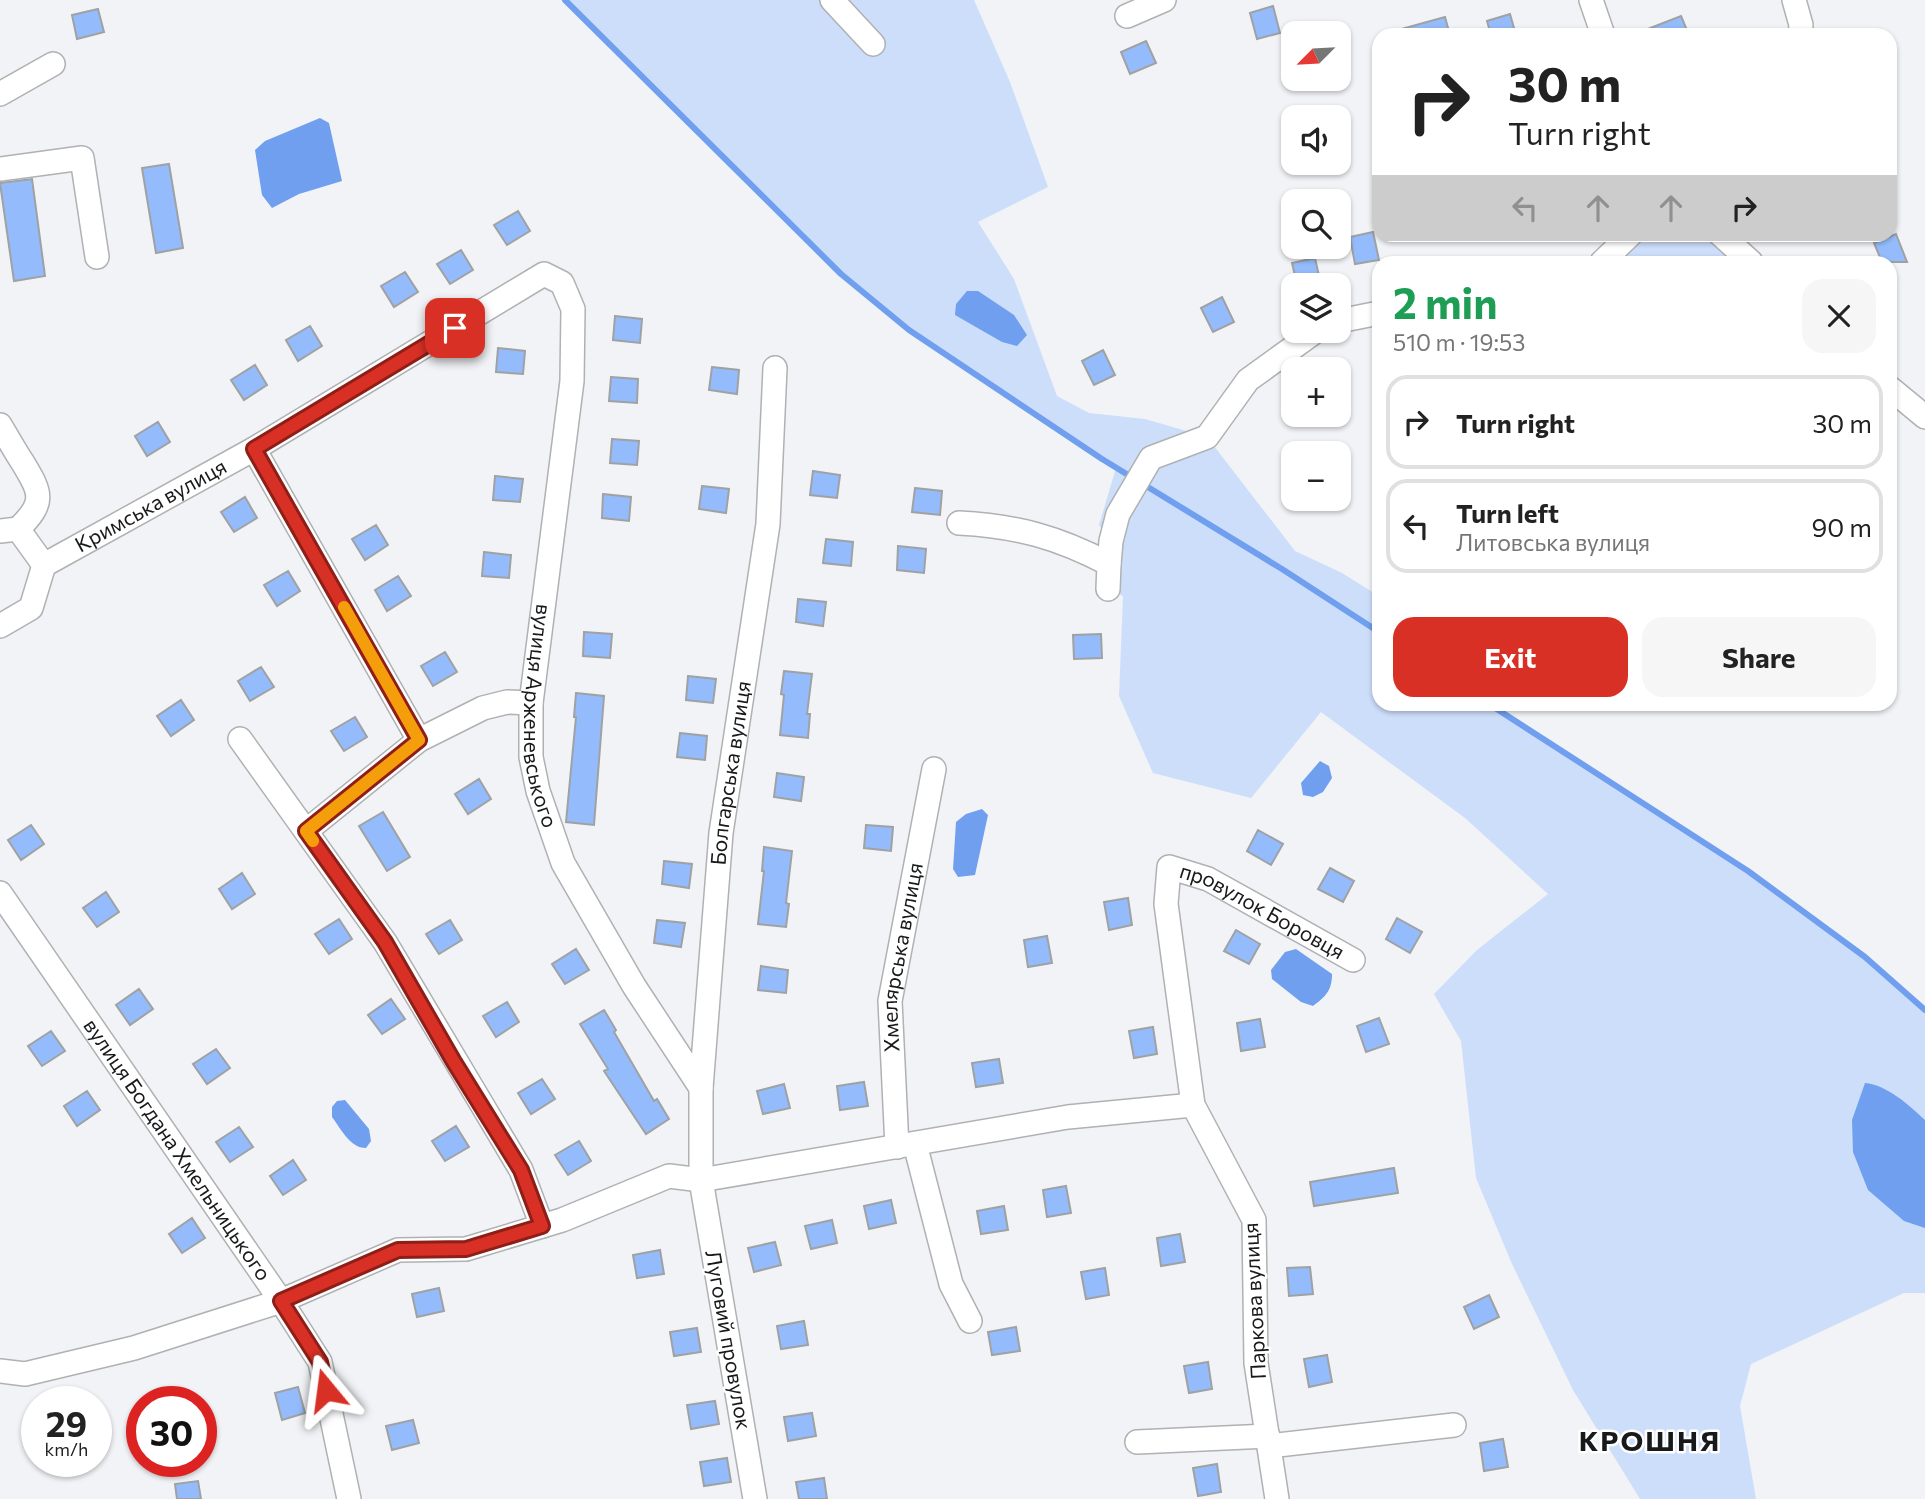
<!DOCTYPE html>
<html lang="en">
<head>
<meta charset="utf-8">
<style>
	:root { --surface:#fff; --page:#f6f6f6; --text:#222; --muted:#767676; --line:#e0e0e0; --accent:#d93025 }
	body { margin:0; font-family:Commissioner,sans-serif; background:var(--page); color:var(--text); height:100vh; display:flex; flex-direction:column; font-size:26px; white-space:nowrap }
	* { box-sizing:border-box; margin:0 }
	p { font-size:23px; color:var(--muted) }
	.icon { flex:none; width:38px; height:38px; fill:none; stroke:currentColor; stroke-width:2; stroke-linecap:round; stroke-linejoin:round }
	.map { position:relative; flex:1; overflow:hidden }
	.details { position:absolute; left:1372px; top:256px; width:525px; height:455px; display:flex; flex-direction:column; background:var(--surface); border-radius:21px; box-shadow:0 2px 5px #0004 }
	.details>* { flex:none }
	.hud { position:absolute; left:1372px; top:28px; width:525px; height:214px; border-radius:21px; box-shadow:0 2px 5px #0004; background:#fff; color:var(--text); overflow:hidden }
	.needle { width:46px; rotate:246deg }
	.fabs { position:absolute; left:1281px; top:21px; display:grid; gap:14px }
	.fabs a { display:grid; place-items:center; width:70px; height:70px; border-radius:14px; background:var(--surface); box-shadow:0 2px 5px #0004; font-size:35px }
	.speed { position:absolute; left:21px; top:1386px; display:flex; gap:14px; font-size:35px; font-weight:700; text-align:center }
	.speed>* { display:grid; place-content:center; width:91px; height:91px; border-radius:50%; background:var(--surface); box-shadow:0 2px 5px #0004; line-height:1 }
	.speed small { font-size:18px; font-weight:400 }
	.speed .limit { border:10px solid #d22; background:#fff; color:#111 }
	.pin { position:absolute; display:grid; place-items:center; width:60px; height:60px; color:#fff; margin:-30px; border-radius:14px; box-shadow:0 4px 10px #0006 }
	.me { position:absolute; width:77px; margin:-38px; rotate:344deg; stroke-linejoin:round; filter:drop-shadow(0 0 5px #0008) }
	.turn { display:flex; align-items:center; gap:24px; height:147px; padding:0 21px; font-size:32px }
	.turn .icon { width:91px; height:91px; stroke-width:2.5 }
	.turn b { display:block; font-size:49px; line-height:60px }
	.lanes { display:flex; align-items:center; height:66px; padding:0 21px; background:#0003; justify-content:center; gap:35px; direction:ltr }
	.lanes .off { opacity:.35 }
	.round { display:grid; place-items:center; flex:none; width:74px; height:74px; border-radius:21px; background:var(--page) }
	.headline { display:flex; align-items:center; justify-content:space-between; height:119px; padding:0 21px }
	h1 { font-size:42px; font-weight:700; line-height:52px; color:#1e9e55 }
	.button { display:flex; gap:14px; margin-top:auto; padding:14px 21px }
	.button a { flex:1; height:80px; border-radius:21px; background:var(--accent); color:#fff; font-size:28px; font-weight:700; line-height:80px; text-align:center }
	.button a+a { background:var(--page); color:var(--text) }
	ul { padding:0; list-style:none }
	li { display:flex; align-items:center; gap:21px; height:94px; margin:0 14px 10px; padding:0 7px; border:4px solid var(--line); border-radius:21px }
	li div { flex:1 }
	li b { display:block; font-size:26px }
	li em { font-style:normal }
	.map>svg:first-child { display:block }
</style>
</head>
<body>
<div class="map">
<svg width="1925" height="1499" viewBox="0 0 1925 1499">
	<rect width="100%" height="100%" fill="#f1f3f6"/>
	<path fill="#cddefa" d="M 565,0 L 974,0 L 1010,82 L 1048,187 L 978,222 L 1014,279 L 1057,396 L 1089,413 L 1145,419 L 1207,437 L 1295,551 L 1342,573 L 1379,596 L 1379,704 L 1489,704 L 1748,871 L 1865,957 L 1925,1010 L 1925,1293 L 1904,1293 L 1751,1364 L 1740,1406 L 1756,1499 L 1640,1499 L 1573,1390 L 1512,1264 L 1476,1178 L 1461,1041 L 1434,994 L 1477,950 L 1548,894 L 1465,818 L 1321,712 L 1251,798 L 1153,773 L 1119,696 L 1123,596 L 1108,589 L 1111,541 L 1099,525 L 1116,468 L 909,330 L 841,274 Z
		M 1631,234 L 1720,235 L 1751,262 L 1620,262 L 1621,244 Z"/>
	<path fill="#6f9fee" d="M 320,118 L 329,123 L 342,181 L 299,194 L 272,208 L 262,195 L 255,150 L 265,141 Z
		M 967,291 L 978,291 L 1014,315 L 1027,335 L 1017,346 L 1002,342 L 955,315 L 956,304 Z
		M 1320,761 L 1329,766 L 1332,778 L 1323,792 L 1313,797 L 1303,795 L 1301,783 Z
		M 982,809 L 988,815 L 975,875 L 958,877 L 953,869 L 956,822 L 966,814 Z
		M 1296,949 L 1332,974 C 1332,991 1325,997 1313,1006 L 1301,1002 L 1272,979 L 1271,970 L 1285,952 Z
		M 1865,1083 C 1887,1085 1909,1105 1925,1120 L 1925,1228 L 1904,1221 L 1868,1190 L 1853,1152 L 1852,1120 Z
		M 345,1100 L 369,1129 L 371,1141 L 366,1148 C 350,1148 341,1129 332,1117 L 332,1107 L 337,1101 Z"/>
	<g fill="none" stroke-linecap="round" stroke-linejoin="round">
		<path stroke="#6f9fee" stroke-width="6" d="M 565,0 L 841,274 L 909,330 L 1102,459 L 1282,569 L 1379,632
			M 1489,704 L 1748,871 L 1865,957 L 1925,1010"/>
	</g>
	<path fill="#94bcfd" stroke="#9fa1a3" stroke-width="2" d="M 1273,6 L 1280,33 L 1257,39 L 1250,13 Z
		M 98,9 L 104,32 L 77,39 L 72,15 Z
		M 1510,14 L 1516,35 L 1491,35 L 1487,21 Z
		M 1681,16 L 1689,35 L 1635,35 L 1635,34 Z
		M 1445,17 L 1450,35 L 1399,35 L 1398,30 Z
		M 1146,41 L 1156,63 L 1130,74 L 1121,52 Z
		M 169,164 L 183,248 L 156,253 L 142,168 Z
		M 32,179 L 45,276 L 14,281 L 0,183 Z
		M 518,211 L 530,231 L 507,245 L 494,225 Z
		M 1373,232 L 1379,260 L 1355,264 L 1350,237 Z
		M 1896,234 L 1907,262 L 1882,262 L 1874,243 Z
		M 461,250 L 473,270 L 450,284 L 437,264 Z
		M 1315,258 L 1321,285 L 1297,285 L 1292,263 Z
		M 405,272 L 418,292 L 394,307 L 381,286 Z
		M 1222,297 L 1234,322 L 1213,332 L 1201,308 Z
		M 615,316 L 642,319 L 640,343 L 613,340 Z
		M 310,326 L 322,346 L 298,361 L 286,340 Z
		M 498,348 L 525,351 L 523,374 L 496,372 Z
		M 1103,350 L 1115,375 L 1094,385 L 1082,361 Z
		M 255,365 L 267,385 L 244,400 L 231,380 Z
		M 712,367 L 739,370 L 737,394 L 709,390 Z
		M 611,377 L 638,379 L 637,403 L 609,401 Z
		M 158,422 L 170,442 L 147,456 L 135,436 Z
		M 612,439 L 639,441 L 637,465 L 610,463 Z
		M 813,471 L 840,475 L 837,498 L 810,495 Z
		M 495,476 L 523,479 L 520,502 L 493,500 Z
		M 702,486 L 729,489 L 726,513 L 699,509 Z
		M 915,488 L 942,491 L 940,515 L 912,512 Z
		M 603,494 L 631,497 L 629,521 L 602,518 Z
		M 245,497 L 257,518 L 234,532 L 221,512 Z
		M 376,525 L 388,545 L 365,560 L 352,539 Z
		M 826,539 L 853,542 L 851,566 L 823,563 Z
		M 898,546 L 926,549 L 924,573 L 897,570 Z
		M 484,552 L 511,555 L 509,578 L 482,576 Z
		M 288,571 L 300,591 L 277,606 L 264,585 Z
		M 398,576 L 411,596 L 387,611 L 375,590 Z
		M 798,599 L 826,602 L 823,626 L 796,622 Z
		M 584,632 L 612,634 L 610,658 L 583,656 Z
		M 1101,634 L 1102,658 L 1074,659 L 1073,635 Z
		M 445,652 L 457,672 L 433,686 L 421,666 Z
		M 261,667 L 274,687 L 250,701 L 238,681 Z
		M 784,671 L 812,674 L 807,714 L 810,714 L 808,738 L 780,735 L 784,695 L 781,694 Z
		M 688,676 L 716,679 L 713,703 L 686,700 Z
		M 576,693 L 604,696 L 594,825 L 566,822 L 576,717 L 574,717 Z
		M 181,700 L 194,720 L 171,736 L 157,716 Z
		M 355,717 L 367,737 L 344,751 L 331,731 Z
		M 680,733 L 707,736 L 705,760 L 677,757 Z
		M 777,773 L 804,777 L 801,801 L 774,797 Z
		M 479,779 L 491,799 L 468,814 L 455,794 Z
		M 383,812 L 410,857 L 387,871 L 359,826 Z
		M 31,825 L 44,844 L 21,860 L 8,840 Z
		M 866,825 L 893,827 L 891,851 L 864,848 Z
		M 1258,830 L 1283,844 L 1271,865 L 1247,851 Z
		M 764,847 L 792,851 L 786,903 L 789,904 L 786,927 L 758,924 L 764,871 L 762,871 Z
		M 664,861 L 692,864 L 689,888 L 662,884 Z
		M 1330,868 L 1354,881 L 1343,902 L 1318,889 Z
		M 242,873 L 255,894 L 232,909 L 219,889 Z
		M 106,892 L 119,912 L 97,927 L 83,908 Z
		M 1128,898 L 1132,925 L 1109,930 L 1104,902 Z
		M 1397,918 L 1422,932 L 1410,953 L 1386,939 Z
		M 339,919 L 352,939 L 329,954 L 315,934 Z
		M 450,920 L 462,940 L 439,954 L 426,934 Z
		M 657,920 L 685,923 L 681,947 L 654,943 Z
		M 1236,930 L 1260,944 L 1249,964 L 1224,951 Z
		M 1047,936 L 1052,963 L 1028,967 L 1024,940 Z
		M 576,949 L 589,970 L 565,984 L 552,964 Z
		M 761,966 L 788,970 L 786,993 L 758,990 Z
		M 139,989 L 153,1009 L 130,1025 L 116,1005 Z
		M 391,999 L 405,1019 L 382,1034 L 368,1015 Z
		M 507,1002 L 519,1022 L 496,1037 L 483,1016 Z
		M 604,1010 L 616,1030 L 614,1032 L 654,1101 L 657,1099 L 669,1119 L 646,1134 L 604,1071 L 608,1069 L 580,1024 Z
		M 1379,1018 L 1389,1044 L 1366,1052 L 1357,1026 Z
		M 1260,1019 L 1265,1047 L 1241,1051 L 1237,1023 Z
		M 1153,1027 L 1157,1054 L 1134,1058 L 1129,1031 Z
		M 51,1031 L 65,1051 L 42,1066 L 28,1046 Z
		M 216,1049 L 230,1068 L 207,1084 L 193,1064 Z
		M 999,1059 L 1003,1083 L 976,1087 L 972,1063 Z
		M 542,1079 L 555,1099 L 531,1114 L 518,1093 Z
		M 864,1082 L 868,1106 L 840,1110 L 837,1086 Z
		M 784,1084 L 790,1108 L 763,1114 L 757,1091 Z
		M 87,1091 L 100,1110 L 77,1126 L 64,1106 Z
		M 456,1126 L 469,1147 L 445,1161 L 432,1141 Z
		M 239,1127 L 253,1147 L 230,1162 L 216,1142 Z
		M 579,1141 L 591,1161 L 568,1175 L 555,1155 Z
		M 293,1160 L 306,1180 L 283,1195 L 270,1176 Z
		M 1394,1168 L 1398,1193 L 1314,1206 L 1310,1182 Z
		M 1066,1186 L 1071,1213 L 1047,1217 L 1043,1190 Z
		M 891,1200 L 896,1223 L 869,1229 L 864,1206 Z
		M 1004,1206 L 1008,1230 L 981,1234 L 977,1211 Z
		M 192,1218 L 205,1238 L 182,1253 L 169,1234 Z
		M 832,1220 L 837,1243 L 811,1249 L 805,1226 Z
		M 1180,1234 L 1185,1262 L 1161,1266 L 1157,1238 Z
		M 775,1242 L 781,1265 L 754,1272 L 748,1248 Z
		M 660,1250 L 664,1274 L 637,1278 L 633,1255 Z
		M 1310,1267 L 1313,1294 L 1289,1296 L 1287,1268 Z
		M 1105,1268 L 1109,1295 L 1086,1299 L 1081,1272 Z
		M 439,1288 L 444,1311 L 417,1317 L 412,1294 Z
		M 1489,1295 L 1499,1317 L 1474,1329 L 1464,1307 Z
		M 804,1321 L 808,1345 L 781,1349 L 777,1326 Z
		M 1016,1327 L 1020,1351 L 992,1355 L 988,1332 Z
		M 697,1328 L 701,1352 L 674,1356 L 670,1332 Z
		M 1327,1355 L 1332,1382 L 1309,1387 L 1304,1359 Z
		M 1208,1362 L 1212,1389 L 1189,1393 L 1184,1366 Z
		M 298,1387 L 305,1413 L 282,1420 L 275,1393 Z
		M 715,1401 L 719,1424 L 691,1429 L 687,1405 Z
		M 812,1413 L 816,1436 L 788,1441 L 784,1417 Z
		M 413,1420 L 419,1443 L 392,1450 L 386,1426 Z
		M 1503,1439 L 1508,1467 L 1484,1471 L 1480,1443 Z
		M 727,1458 L 731,1482 L 704,1486 L 700,1462 Z
		M 1217,1464 L 1221,1492 L 1198,1496 L 1193,1468 Z
		M 824,1478 L 827,1499 L 799,1499 L 796,1482 Z
		M 198,1481 L 201,1499 L 177,1499 L 175,1484 Z"/>
	<g fill="none" stroke-linecap="round" stroke-linejoin="round">
		<defs>
			<g id="minor">
				<path d="M 832,0 L 873,44"/>
				<path d="M 1591,0 L 1603,35"/>
				<path d="M 1794,0 L 1801,25 L 1800,35"/>
				<path d="M 1127,16 L 1164,0"/>
				<path d="M 0,94 L 53,64"/>
				<path d="M 0,169 L 82,158 L 97,257"/>
				<path d="M 1720,234 L 1751,262"/>
				<path d="M 1602,262 L 1631,234"/>
				<path d="M 1339,321 L 1379,313"/>
				<path d="M 1890,388 L 1925,417"/>
				<path d="M 0,425 C 8,438 15,451 23,463 C 41,493 46,502 18,529"/>
				<path d="M 254,449 L 419,740"/>
				<path d="M 959,523 C 1017,526 1057,537 1109,564 L 1108,589"/>
				<path d="M 0,531 L 18,529 L 44,565"/>
				<path d="M 1109,564 L 1111,541 L 1118,514 L 1151,458 L 1207,437 L 1248,380 L 1316,331"/>
				<path id="s1" d="M 0,626 L 31,608 L 44,565 L 254,449 L 544,274 L 562,283 L 573,309 L 572,381 L 531,703 L 531,757 L 538,791 L 563,863 L 634,986 L 701,1088"/>
				<path d="M 240,739 L 385,942 L 521,1170 L 542,1226"/>
				<path d="M 306,831 L 419,740 L 483,708 L 507,702 L 531,703"/>
				<path id="s2" d="M 0,893 L 281,1301 L 320,1362 L 349,1499"/>
				<path d="M 915,1144 L 951,1284 L 970,1321"/>
				<path id="s3" d="M 897,1147 L 890,1001 L 934,769"/>
				<path d="M 0,1371 L 25,1374 L 134,1348 L 281,1301 L 398,1250 L 466,1249 L 562,1220 L 669,1176 L 701,1180 L 1068,1117 L 1193,1105"/>
				<path d="M 1137,1442 L 1268,1436"/>
				<path d="M 1269,1446 L 1454,1425"/>
				<path id="s4" d="M 755,1499 L 701,1180 L 701,1088 L 721,833 L 768,524 L 775,368"/>
				<path id="s5" d="M 1277,1499 L 1256,1363 L 1254,1220 L 1193,1105 L 1166,904 L 1169,867 L 1208,879 L 1353,960"/>
			</g>
		</defs>
		<use href="#minor" stroke="#afb1b3" stroke-width="26"/>
		<use href="#minor" stroke="#fff" stroke-width="23"/>
	</g>
	<g fill="none" stroke-linecap="round" stroke-linejoin="round">
		<defs>
			<path id="route" d="M 326,1390 L 320,1362 L 281,1301 L 398,1250 L 466,1249 L 542,1226 L 521,1170 L 454,1062 L 385,942 L 306,831 L 419,740 L 254,449 L 455,328"/>
		</defs>
		<use href="#route" stroke="#8d1f18" stroke-width="18"/>
		<use href="#route" stroke="#d93025" stroke-width="12"/>
		<path stroke="#f59e0b" stroke-width="12" d="M 313,841 L 306,831 L 419,740 L 344,607"/>
	</g>
	<g text-anchor="middle" stroke-width="5" stroke-linejoin="round" paint-order="stroke">
		<g font-size="21" fill="#18191a" stroke="#fff">
			<text dy="7" stroke="none"><textPath href="#s1" startOffset="203">Кримська вулиця</textPath></text>
			<text dy="7" stroke="none"><textPath href="#s1" startOffset="1118">вулиця Арженевського</textPath></text>
			<text dy="7" stroke="none"><textPath href="#s4" startOffset="732">Болгарська вулиця</textPath></text>
			<text dy="7" stroke="none"><textPath href="#s5" startOffset="754">провулок Боровця</textPath></text>
			<text dy="7" stroke="none"><textPath href="#s3" startOffset="191">Хмелярська вулиця</textPath></text>
			<text dy="7" stroke="none"><textPath href="#s2" startOffset="312">вулиця Богдана Хмельницького</textPath></text>
			<text transform="translate(1255 1301) rotate(-93)" y="7">Паркова вулиця</text>
			<text transform="translate(728 1340) rotate(80)" y="7">Луговий провулок</text>
		</g>
		<g font-size="28" font-weight="bold" letter-spacing="2" fill="#18191a" stroke="#fff">
			<text x="1650" y="1451">КРОШНЯ</text>
		</g>
	</g>
</svg>
<div class="fabs">
<a><svg class="needle" viewBox="-14 -14 28 28"><path d="M0-13l5 13h-10z" fill="#e53935"/><path d="M0 13l5-13h-10z" fill="#767676"/></svg></a>
<a><svg class="icon" aria-label="sound" viewBox="0 0 24 24"><path d="M4 9h4l5-4v14l-5-4H4zM17 9q2 3 0 6"/></svg></a>
<a><svg class="icon" aria-label="search" viewBox="0 0 24 24"><circle cx="10" cy="10" r="6"/><path d="M15 15l6 6"/></svg></a>
<a><svg class="icon" aria-label="layers" viewBox="0 0 24 24"><path d="M12 4l9 5-9 5-9-5zM3 14l9 5 9-5"/></svg></a>
<a>+</a>
<a>−</a>
</div>
<div class="speed"><div>29<small>km/h</small></div><div class="limit">30</div></div>
<div class="pin" style="left:455px;top:328px;background:#d93025"><svg class="icon" aria-label="arrive" viewBox="0 0 24 24"><path d="M6 21V4h12l-3 4 3 4H6"/></svg></div>
<svg class="me" style="left:326px;top:1390px" viewBox="-20 -20 40 40"><path d="M0-17L14 15 0 8-14 15z" fill="#d93025" stroke="#fff" stroke-width="4"/></svg>
<div class="hud">
<div class="turn"><svg class="icon" aria-label="right" viewBox="0 0 24 24"><path d="M7 20v-9h11M14 6l5 5-5 5"/></svg><div><b>30 m</b>Turn right</div></div>
<div class="lanes"><svg class="icon off" aria-label="left" viewBox="0 0 24 24"><path d="M17 20v-9H6M10 6l-5 5 5 5"/></svg><svg class="icon off" aria-label="ahead" viewBox="0 0 24 24"><path d="M12 20V5M6 11l6-6 6 6"/></svg><svg class="icon off" aria-label="ahead" viewBox="0 0 24 24"><path d="M12 20V5M6 11l6-6 6 6"/></svg><svg class="icon" aria-label="right" viewBox="0 0 24 24"><path d="M7 20v-9h11M14 6l5 5-5 5"/></svg></div>
</div>
<section class="details">
<div class="headline"><div><h1>2 min</h1><p>510 m · 19:53</p></div><a class="round"><svg class="icon" aria-label="close" viewBox="0 0 24 24"><path d="M6 6l12 12M18 6L6 18"/></svg></a></div>
<ul>
<li><svg class="icon" aria-label="right" viewBox="0 0 24 24"><path d="M7 20v-9h11M14 6l5 5-5 5"/></svg><div><b>Turn right</b></div><em>30 m</em></li>
<li><svg class="icon" aria-label="left" viewBox="0 0 24 24"><path d="M17 20v-9H6M10 6l-5 5 5 5"/></svg><div><b>Turn left</b><p>Литовська вулиця</p></div><em>90 m</em></li>
</ul>
<div class="button"><a>Exit</a><a>Share</a></div>
</section>
</div>
</body>
</html>
